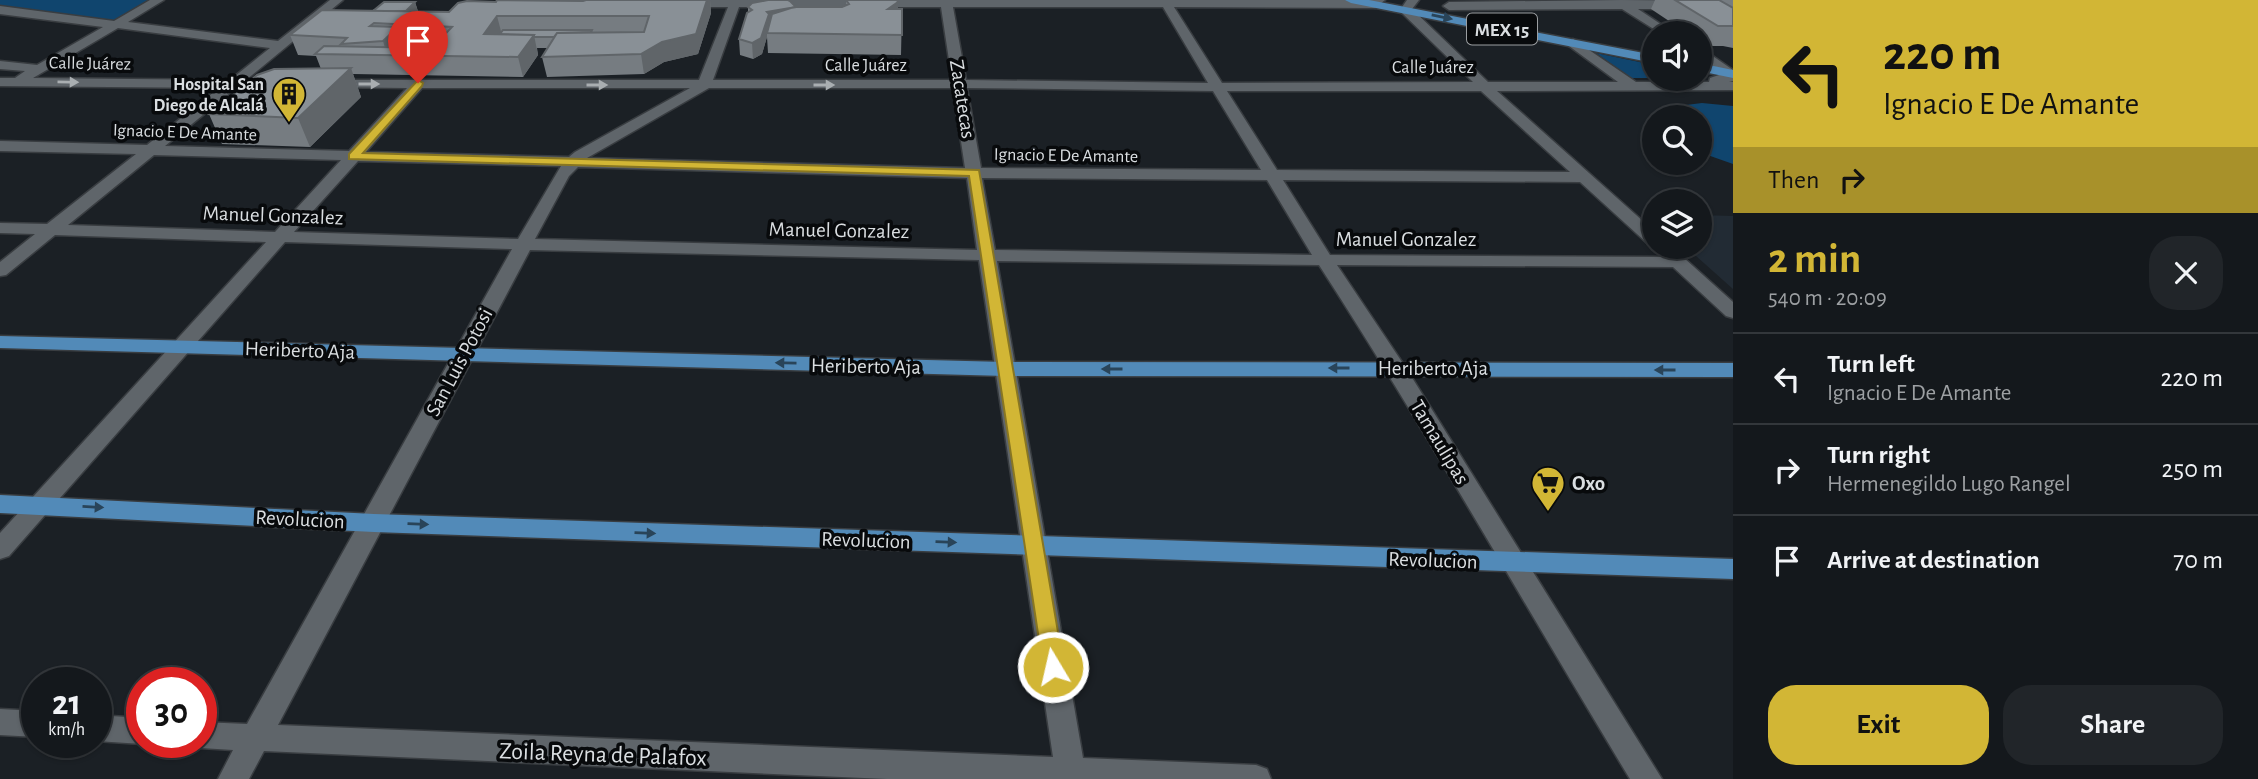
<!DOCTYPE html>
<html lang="en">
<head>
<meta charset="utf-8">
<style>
	:root { --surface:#14181c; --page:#212529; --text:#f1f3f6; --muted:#9da0a3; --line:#33373b; --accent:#d2b635 }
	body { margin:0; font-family:"Alegreya Sans",sans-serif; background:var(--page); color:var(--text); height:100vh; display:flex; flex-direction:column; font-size:26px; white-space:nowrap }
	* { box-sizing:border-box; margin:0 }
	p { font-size:23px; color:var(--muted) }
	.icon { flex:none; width:38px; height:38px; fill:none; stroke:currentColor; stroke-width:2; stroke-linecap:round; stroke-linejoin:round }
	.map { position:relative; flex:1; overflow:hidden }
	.side { display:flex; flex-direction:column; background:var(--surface); width:525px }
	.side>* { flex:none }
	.top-card { background:#d2b635; color:#111; overflow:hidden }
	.controls { position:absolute; left:1642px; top:21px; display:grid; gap:14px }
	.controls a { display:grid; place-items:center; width:70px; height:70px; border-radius:50%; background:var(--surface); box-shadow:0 2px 5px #0004,0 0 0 2px var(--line); font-size:35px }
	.speed { position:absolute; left:21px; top:667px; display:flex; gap:14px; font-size:35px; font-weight:700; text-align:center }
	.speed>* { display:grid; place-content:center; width:91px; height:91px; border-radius:50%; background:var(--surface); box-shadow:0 2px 5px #0004,0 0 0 2px var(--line); line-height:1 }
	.speed small { font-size:18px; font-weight:400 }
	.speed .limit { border:10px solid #d22; background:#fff; color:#111 }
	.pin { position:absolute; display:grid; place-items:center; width:60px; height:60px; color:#fff; margin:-72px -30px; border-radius:50% 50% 50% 0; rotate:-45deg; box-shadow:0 0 7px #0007 }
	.pin .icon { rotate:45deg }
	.me { position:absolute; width:77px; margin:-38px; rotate:351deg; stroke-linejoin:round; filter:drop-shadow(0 0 5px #0008) }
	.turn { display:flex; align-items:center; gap:24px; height:147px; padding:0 35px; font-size:32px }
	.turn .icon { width:91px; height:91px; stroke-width:2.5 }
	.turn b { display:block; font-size:49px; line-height:60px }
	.then { display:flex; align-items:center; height:66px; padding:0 35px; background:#0003; gap:14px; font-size:26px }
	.round { display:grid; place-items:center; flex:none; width:74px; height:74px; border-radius:28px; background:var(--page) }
	.head { display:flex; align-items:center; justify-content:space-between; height:119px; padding:0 35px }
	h1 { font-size:42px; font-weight:600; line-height:52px; color:var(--accent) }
	.action { display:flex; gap:14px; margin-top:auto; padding:14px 35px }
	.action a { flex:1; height:80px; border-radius:28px; background:var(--accent); color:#111; font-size:28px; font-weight:600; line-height:80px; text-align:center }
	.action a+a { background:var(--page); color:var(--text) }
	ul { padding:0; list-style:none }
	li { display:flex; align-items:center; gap:21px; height:91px; padding:0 35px; border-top:2px solid var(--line) }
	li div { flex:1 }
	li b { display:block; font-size:26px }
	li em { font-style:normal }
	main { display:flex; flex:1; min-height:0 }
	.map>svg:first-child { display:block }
</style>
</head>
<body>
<main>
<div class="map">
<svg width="1733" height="779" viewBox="0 0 1733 779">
	<rect width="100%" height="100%" fill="#1b2025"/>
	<path fill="#222b34" d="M 1699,215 L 1733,216 L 1733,289 L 1686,247 L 1699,247 Z"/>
	<path fill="#10456e" d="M 0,0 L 151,0 L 113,22 L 0,7 Z
		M 1596,53 L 1654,65 L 1654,78 L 1631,78 Z
		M 1702,103 L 1733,106 L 1733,164 L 1699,152 L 1699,117 L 1661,117 L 1670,107 Z"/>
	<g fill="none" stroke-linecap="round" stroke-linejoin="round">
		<defs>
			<path id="minor" d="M 150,0 L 164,0 L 128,22 L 278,41 L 330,0 L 343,0 L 246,80 L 274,80 L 281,84 L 279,87 L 236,88 L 165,146 L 349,151 L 407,88 L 323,87 L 321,84 L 328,80 L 699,80 L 728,7 L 683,7 L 677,3 L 681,0 L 1385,0 L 1375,8 L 1174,7 L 1222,83 L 1473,82 L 1402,13 L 1400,10 L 1407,0 L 1419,0 L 1412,9 L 1488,82 L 1618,82 L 1569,46 L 1567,43 L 1573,39 L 1636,82 L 1709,82 L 1710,78 L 1722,74 L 1699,59 L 1699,49 L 1704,50 L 1733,70 L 1733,81 L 1729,82 L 1733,82 L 1733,90 L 1497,91 L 1654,231 L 1654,245 L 1648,244 L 1580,182 L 1283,180 L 1330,255 L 1662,257 L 1659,253 L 1662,249 L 1674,249 L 1733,302 L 1733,318 L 1726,316 L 1673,267 L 1337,265 L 1406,368 L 1662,779 L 1630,779 C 1526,608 1428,433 1319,265 L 997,261 L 1083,758 L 1256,765 L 1267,769 L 1271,779 L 887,779 L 264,751 L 249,779 L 218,779 L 233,750 L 201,748 L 189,742 L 201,742 L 201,722 L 247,724 L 512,249 L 285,242 L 9,556 L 0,559 L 0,533 L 266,242 L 55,235 L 6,275 L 0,276 L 0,262 L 35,234 L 0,233 L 0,223 L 47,224 L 136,154 L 0,151 L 0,141 L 147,145 L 219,88 L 0,86 L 0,78 L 15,78 L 25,71 L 0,69 L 0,61 L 37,65 L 103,27 L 0,14 L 0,6 L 114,21 ZM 739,7 L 941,7 L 952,80 L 713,80 ZM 953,7 L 1163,7 L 1208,83 L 966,80 ZM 118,28 L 270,48 L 230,80 L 33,78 ZM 422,88 L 690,88 L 575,152 L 569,157 L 366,152 ZM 709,88 L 953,88 L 965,168 L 587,158 ZM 967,88 L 1213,91 L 1261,170 L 981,168 ZM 1227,91 L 1481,91 L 1570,172 L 1277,170 ZM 154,155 L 341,160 L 275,232 L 68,225 ZM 358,161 L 561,166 L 518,239 L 294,232 ZM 578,167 L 967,178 L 977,250 L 535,239 L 569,176 ZM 982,178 L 1267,180 L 1312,255 L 995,250 ZM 530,250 L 979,260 L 1053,757 L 278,725 Z
				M 1622,0 L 1733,1 L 1733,9 L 1638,9 L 1674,33 L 1660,33 L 1622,9 L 1449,10 L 1443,6 L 1449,2 Z
				M 0,709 L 37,711 L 37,737 L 0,735 Z
				M 96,715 L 142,718 L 142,742 L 148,742 L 142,744 L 96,741 Z"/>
			<path id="major" d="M 1345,0 L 1369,0 L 1654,55 L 1654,63 L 1351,3 Z
				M 1699,63 L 1733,70 L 1733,78 L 1699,71 Z
				M 0,336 L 1005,362 L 1733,363 L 1733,377 L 1005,376 L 0,348 Z
				M 0,495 L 374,514 L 1733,559 L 1733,579 L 374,532 L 0,513 Z"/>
		</defs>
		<use href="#minor" stroke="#393d41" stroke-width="3"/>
		<use href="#major" stroke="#393d41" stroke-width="3"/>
		<use href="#minor" fill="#5f656a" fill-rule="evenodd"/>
		<use href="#major" fill="#528ab8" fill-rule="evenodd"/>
	</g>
	<path fill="#767c81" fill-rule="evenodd" d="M 497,0 L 710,0 L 711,13 L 698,54 L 664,62 L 644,74 L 547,77 L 542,57 L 548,48 L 537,48 L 538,55 L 523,77 L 353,74 L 361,97 L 310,147 L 222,144 L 209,114 L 321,69 L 316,56 L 298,55 L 290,35 L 373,11 L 415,2 L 418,11 L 449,12 L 496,2 ZM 403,43 L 435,45 L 432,48 L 402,47 L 404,46 Z
		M 846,0 L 902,9 L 901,55 L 768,53 L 767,37 L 762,54 L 753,59 L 740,55 L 739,39 L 748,12 L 748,7 L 842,7 L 846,5 Z
		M 1655,0 L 1733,0 L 1733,48 L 1723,46 L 1707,46 L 1699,41 L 1699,33 L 1687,33 L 1651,9 Z"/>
	<path fill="#606569" d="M 707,0 L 710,0 L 711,13 L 698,54 L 664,62 L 644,74 L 641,54 L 662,42 Z
		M 415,2 L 418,12 L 396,20 Z
		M 898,2 L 898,21 L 888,9 Z
		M 778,9 L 779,24 L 767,33 L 767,37 L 762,54 L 753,59 L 752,43 L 767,12 Z
		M 497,16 L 502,35 L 484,34 Z
		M 398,27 L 404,46 L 395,55 L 387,55 L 383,41 Z
		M 534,35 L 538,55 L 523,77 L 518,57 Z
		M 351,68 L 361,97 L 310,147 L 298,118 Z"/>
	<path fill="#899096" stroke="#606569" stroke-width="2" d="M 497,0 L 583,1 L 586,0 L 707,0 L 696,34 L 662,42 L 641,54 L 542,57 L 557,33 L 644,32 L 649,16 L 497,16 L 484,34 L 534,35 L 518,57 L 315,54 L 324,46 L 432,48 L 452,27 L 374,23 L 370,26 L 398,27 L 383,41 L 341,44 L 347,38 L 290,35 L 322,10 L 449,12 L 458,3 L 467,1 L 496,2 Z
		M 768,0 L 788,0 L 790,1 L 796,7 L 767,12 L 769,14 L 761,38 L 752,43 L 739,39 L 747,13 L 752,10 L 748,7 L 752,3 Z
		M 846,0 L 897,0 L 898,2 L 888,9 L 902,9 L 902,35 L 767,33 L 772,14 L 794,7 L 842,7 L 849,4 Z
		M 1675,0 L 1719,0 L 1733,8 L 1733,26 L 1718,26 Z
		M 384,2 L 415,2 L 406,11 L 373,11 Z
		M 503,30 L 592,30 L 591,32 L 557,33 L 554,37 L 534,37 L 534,35 L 500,34 Z
		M 351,68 L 298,118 L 209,114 L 257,75 L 274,69 Z"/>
	<defs><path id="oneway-solid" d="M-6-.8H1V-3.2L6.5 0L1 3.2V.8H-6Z" transform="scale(1.75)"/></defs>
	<g fill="#294459">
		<use href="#oneway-solid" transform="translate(1442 17) rotate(11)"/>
		<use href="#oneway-solid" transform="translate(786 363) rotate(-179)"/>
		<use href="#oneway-solid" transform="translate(1339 368) rotate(180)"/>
		<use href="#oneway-solid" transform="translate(1112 369) rotate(180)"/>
		<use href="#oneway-solid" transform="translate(1665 370) rotate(-180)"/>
		<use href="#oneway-solid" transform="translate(93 507) rotate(3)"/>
		<use href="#oneway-solid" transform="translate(418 524) rotate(2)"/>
		<use href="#oneway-solid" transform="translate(645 533) rotate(2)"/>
		<use href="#oneway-solid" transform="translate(946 542) rotate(2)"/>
	</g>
	<g fill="#a9aeb1">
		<use href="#oneway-solid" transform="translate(68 82) rotate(1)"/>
		<use href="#oneway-solid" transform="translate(369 84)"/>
		<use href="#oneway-solid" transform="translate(597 85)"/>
		<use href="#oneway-solid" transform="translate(824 85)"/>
	</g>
	<path fill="#d2b635" stroke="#887622" stroke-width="2" d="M 418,80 L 423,83 L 422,86 L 363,153 L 979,170 L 1064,667 L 1061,673 L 1053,676 L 1046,673 L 1043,667 L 969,176 L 349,159 L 349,154 Z"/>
	<defs>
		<symbol id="building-pin" viewBox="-11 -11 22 30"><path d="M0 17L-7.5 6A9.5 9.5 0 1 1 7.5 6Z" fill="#d2b635" stroke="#080a0c"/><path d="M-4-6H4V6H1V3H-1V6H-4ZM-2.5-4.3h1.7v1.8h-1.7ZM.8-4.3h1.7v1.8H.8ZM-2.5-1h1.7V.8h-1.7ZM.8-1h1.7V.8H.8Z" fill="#111"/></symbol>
		<symbol id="supermarket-pin" viewBox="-11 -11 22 30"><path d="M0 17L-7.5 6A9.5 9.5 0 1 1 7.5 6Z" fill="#d2b635" stroke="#080a0c"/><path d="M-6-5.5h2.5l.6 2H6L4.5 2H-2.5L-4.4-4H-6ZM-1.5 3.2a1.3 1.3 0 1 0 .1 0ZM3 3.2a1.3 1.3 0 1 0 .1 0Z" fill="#111"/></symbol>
	</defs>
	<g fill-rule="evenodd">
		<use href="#building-pin" x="270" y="75" width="38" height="52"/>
		<use href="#supermarket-pin" x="1529" y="464" width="38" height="52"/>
	</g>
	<g text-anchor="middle" stroke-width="7" stroke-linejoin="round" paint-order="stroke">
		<g font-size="18" fill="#dadee1" stroke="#080a0c">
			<text transform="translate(90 63) rotate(1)" y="6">Calle Juárez</text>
			<text x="866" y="71">Calle Juárez</text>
			<text x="1433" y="73">Calle Juárez</text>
			<text transform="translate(185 132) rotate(2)" y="6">Ignacio E De Amante</text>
			<text transform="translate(1066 155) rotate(1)" y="6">Ignacio E De Amante</text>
		</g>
		<g font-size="18" font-weight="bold" fill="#dadee1" stroke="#080a0c" text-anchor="end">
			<text x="264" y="90">Hospital San<tspan x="264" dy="21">Diego de Alcalá</tspan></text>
		</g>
		<rect fill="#080a0c" stroke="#9b9ea1" stroke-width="2" x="1467" y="13.5" width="70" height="31" rx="5"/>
		<g font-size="19" font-weight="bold" fill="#dadee1">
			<text x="1502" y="36">MEX 15</text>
		</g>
		<g font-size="21" fill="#dadee1" stroke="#080a0c">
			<text transform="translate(963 99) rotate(81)" y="7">Zacatecas</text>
			<text transform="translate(273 215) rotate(2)" y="7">Manuel Gonzalez</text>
			<text transform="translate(839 230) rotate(1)" y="7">Manuel Gonzalez</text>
			<text x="1406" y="246">Manuel Gonzalez</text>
			<text transform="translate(300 350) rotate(2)" y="7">Heriberto Aja</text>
			<text transform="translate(459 362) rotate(-62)" y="7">San Luis Potosi</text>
			<text transform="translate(866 366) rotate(1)" y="7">Heriberto Aja</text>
			<text x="1433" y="375">Heriberto Aja</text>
			<text transform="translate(1440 442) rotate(59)" y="7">Tamaulipas</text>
			<text transform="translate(300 519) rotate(3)" y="7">Revolucion</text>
			<text transform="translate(866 540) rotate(2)" y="7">Revolucion</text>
			<text transform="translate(1433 560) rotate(2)" y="7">Revolucion</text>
		</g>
		<g font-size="21" font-weight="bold" fill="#dadee1" stroke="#080a0c" text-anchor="start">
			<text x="1572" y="490">Oxo</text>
		</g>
		<g font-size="24" fill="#dadee1" stroke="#080a0c">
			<text transform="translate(603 754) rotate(2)" y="8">Zoila Reyna de Palafox</text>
		</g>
	</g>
</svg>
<div class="controls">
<a><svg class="icon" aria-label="sound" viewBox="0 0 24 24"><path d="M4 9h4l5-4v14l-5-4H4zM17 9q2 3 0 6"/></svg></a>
<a><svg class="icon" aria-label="search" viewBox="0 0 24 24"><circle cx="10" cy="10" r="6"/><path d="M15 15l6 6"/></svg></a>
<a><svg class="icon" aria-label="layers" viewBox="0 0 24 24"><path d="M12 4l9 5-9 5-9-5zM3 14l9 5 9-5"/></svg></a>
</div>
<div class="speed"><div>21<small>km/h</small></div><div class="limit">30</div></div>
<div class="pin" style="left:418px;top:83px;background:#d93025"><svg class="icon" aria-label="arrive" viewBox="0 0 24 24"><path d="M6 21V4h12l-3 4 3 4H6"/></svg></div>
<svg class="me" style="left:1053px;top:667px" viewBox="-20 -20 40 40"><circle r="17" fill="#d2b635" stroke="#fff" stroke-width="3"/><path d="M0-11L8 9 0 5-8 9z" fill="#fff"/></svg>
</div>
<section class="side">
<div class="top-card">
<div class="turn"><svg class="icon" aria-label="left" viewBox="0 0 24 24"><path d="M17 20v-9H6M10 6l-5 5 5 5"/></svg><div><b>220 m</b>Ignacio E De Amante</div></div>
<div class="then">Then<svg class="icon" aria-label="right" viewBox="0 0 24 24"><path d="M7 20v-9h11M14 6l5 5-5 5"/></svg></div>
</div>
<div class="head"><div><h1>2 min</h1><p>540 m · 20:09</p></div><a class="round"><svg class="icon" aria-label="close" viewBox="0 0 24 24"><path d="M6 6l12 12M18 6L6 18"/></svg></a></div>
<ul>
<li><svg class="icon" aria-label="left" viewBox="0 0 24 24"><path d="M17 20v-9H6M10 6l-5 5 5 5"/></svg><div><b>Turn left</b><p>Ignacio E De Amante</p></div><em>220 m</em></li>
<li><svg class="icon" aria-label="right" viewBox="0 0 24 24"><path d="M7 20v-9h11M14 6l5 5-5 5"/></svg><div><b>Turn right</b><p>Hermenegildo Lugo Rangel</p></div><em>250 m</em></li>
<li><svg class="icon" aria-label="arrive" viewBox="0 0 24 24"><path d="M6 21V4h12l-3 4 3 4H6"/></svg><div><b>Arrive at destination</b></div><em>70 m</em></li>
</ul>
<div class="action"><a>Exit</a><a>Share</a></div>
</section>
</main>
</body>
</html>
